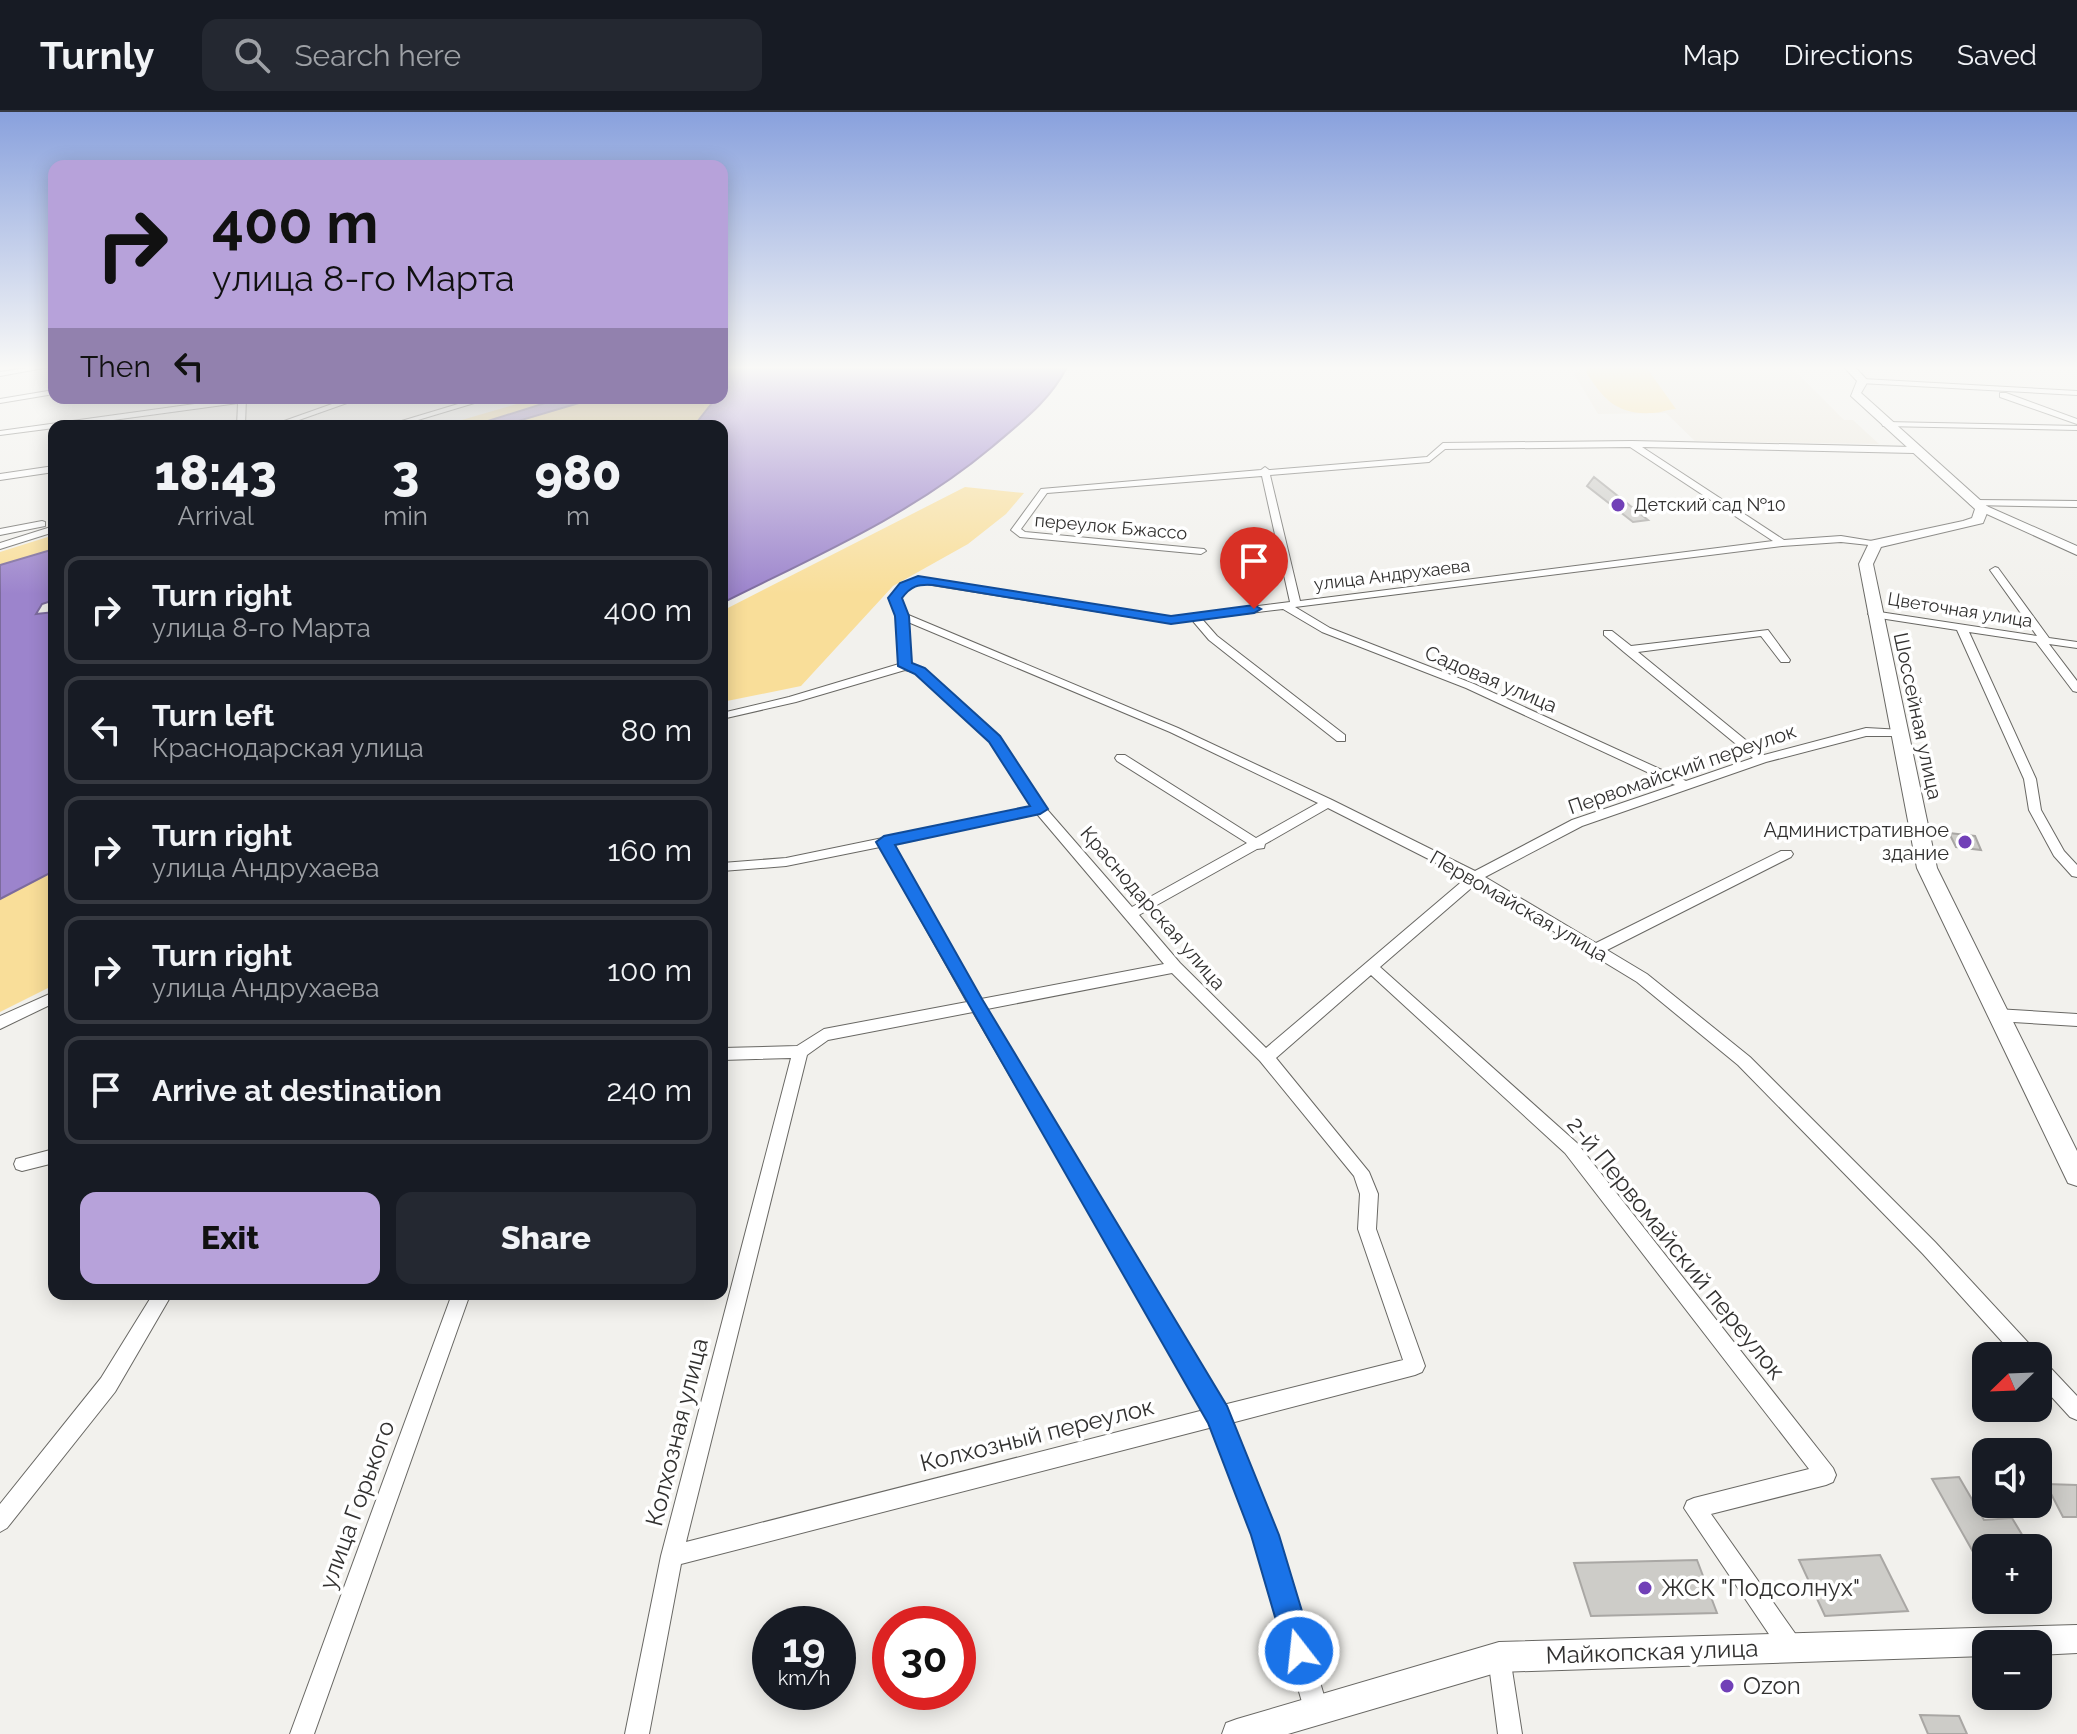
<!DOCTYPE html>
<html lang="en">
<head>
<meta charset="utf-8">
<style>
	:root { --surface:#171b24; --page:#242831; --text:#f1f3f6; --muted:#9ea1a6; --line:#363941; --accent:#b7a2da }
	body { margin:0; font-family:Raleway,sans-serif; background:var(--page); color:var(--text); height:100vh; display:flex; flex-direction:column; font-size:30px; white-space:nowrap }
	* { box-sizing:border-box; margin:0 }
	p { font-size:26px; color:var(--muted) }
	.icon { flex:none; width:44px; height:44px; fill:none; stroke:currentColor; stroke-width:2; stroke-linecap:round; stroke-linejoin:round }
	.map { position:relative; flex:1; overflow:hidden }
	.panel { position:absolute; left:48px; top:308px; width:680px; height:880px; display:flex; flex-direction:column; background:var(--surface); border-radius:16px; box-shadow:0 4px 20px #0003 }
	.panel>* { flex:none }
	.guide { position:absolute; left:48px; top:48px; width:680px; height:244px; border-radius:16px; box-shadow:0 4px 20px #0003; background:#b7a2da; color:#111; overflow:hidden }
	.needle { width:52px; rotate:247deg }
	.tools { position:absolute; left:1972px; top:1230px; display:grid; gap:16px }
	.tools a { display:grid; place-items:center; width:80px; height:80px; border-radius:16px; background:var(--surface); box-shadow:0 4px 20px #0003; font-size:40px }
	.speed { position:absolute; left:752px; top:1494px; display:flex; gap:16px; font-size:40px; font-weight:700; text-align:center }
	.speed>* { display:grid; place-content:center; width:104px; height:104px; border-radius:50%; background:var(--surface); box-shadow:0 4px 20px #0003; line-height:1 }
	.speed small { font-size:20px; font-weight:400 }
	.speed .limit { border:12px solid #d22; background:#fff; color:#111 }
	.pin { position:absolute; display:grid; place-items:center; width:68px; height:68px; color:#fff; margin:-82px -34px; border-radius:50% 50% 50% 0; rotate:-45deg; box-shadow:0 0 8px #0007 }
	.pin .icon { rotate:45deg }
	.me { position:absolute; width:88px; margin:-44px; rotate:344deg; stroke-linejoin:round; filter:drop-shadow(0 0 6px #0008) }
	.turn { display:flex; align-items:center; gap:28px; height:168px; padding:0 32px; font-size:36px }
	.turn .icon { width:104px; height:104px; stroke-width:2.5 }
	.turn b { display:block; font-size:56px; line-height:68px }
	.then { display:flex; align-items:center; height:76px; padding:0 32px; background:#0003; gap:16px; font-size:30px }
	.eta { display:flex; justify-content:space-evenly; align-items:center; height:136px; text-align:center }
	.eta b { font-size:48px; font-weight:800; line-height:56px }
	.button { display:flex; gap:16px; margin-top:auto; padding:16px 32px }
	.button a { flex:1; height:92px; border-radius:16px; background:var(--accent); color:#111; font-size:32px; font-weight:800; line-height:92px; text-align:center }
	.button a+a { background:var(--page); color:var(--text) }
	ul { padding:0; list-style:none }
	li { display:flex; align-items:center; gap:24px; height:108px; margin:0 16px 12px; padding:0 16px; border:4px solid var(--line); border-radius:16px }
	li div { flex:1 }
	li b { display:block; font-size:30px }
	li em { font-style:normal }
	header { display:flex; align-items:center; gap:48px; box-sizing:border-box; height:112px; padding:0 40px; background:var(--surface); border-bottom:2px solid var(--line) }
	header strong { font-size:38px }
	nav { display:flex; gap:44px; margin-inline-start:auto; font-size:28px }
	.search { width:560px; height:72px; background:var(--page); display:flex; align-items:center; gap:20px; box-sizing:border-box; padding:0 28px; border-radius:16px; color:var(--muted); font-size:30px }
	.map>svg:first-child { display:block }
</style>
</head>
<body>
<header>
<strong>Turnly</strong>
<div class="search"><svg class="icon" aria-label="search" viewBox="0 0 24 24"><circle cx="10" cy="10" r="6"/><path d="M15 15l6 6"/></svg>Search here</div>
<nav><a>Map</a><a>Directions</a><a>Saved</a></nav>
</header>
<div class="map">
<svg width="2077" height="1622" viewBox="0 0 2077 1622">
	<rect width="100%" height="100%" fill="#f2f1ed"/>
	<path fill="#ece7dc" d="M 1585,255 L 1791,255 L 1844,308 L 1853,308 L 1879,332 L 1695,329 L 1666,301 L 1598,302 L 1574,262 Z"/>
	<path fill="#f9de99" d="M 1588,255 L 1646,255 L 1676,297 C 1668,297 1661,301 1652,301 C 1617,303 1603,287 1586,260 Z
		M 537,286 L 561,286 L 472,314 L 441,314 Z
		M 596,286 L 716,286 L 694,314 L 501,314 Z
		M 965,375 L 1024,381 L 1006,402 L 968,432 L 893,474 L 801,574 L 722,590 L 722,499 Z
		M 54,423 L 54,437 L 0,453 L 0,440 Z
		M 54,759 L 54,873 L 0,900 L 0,787 Z"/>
	<path fill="#9c84cc" stroke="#7c6b9d" stroke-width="2" d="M 722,255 L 1067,255 C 1050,289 1021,310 992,335 C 911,403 816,444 722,491 L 722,314 L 694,314 L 716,286 L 722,286 Z
		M 561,286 L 596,286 L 501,314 L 472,314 Z
		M 54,437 L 54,488 L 42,492 L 36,502 L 54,500 L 54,759 L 0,787 L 0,453 Z"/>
	<path fill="#cdccc8" stroke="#a9a7a4" stroke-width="2" d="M 1594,365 L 1648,408 L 1633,410 L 1587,374 Z
		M 1949,721 L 1975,724 L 1981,738 L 1956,735 Z
		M 1959,1365 L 1984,1408 L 2012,1406 L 2030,1436 L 1986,1436 L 1986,1463 L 1932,1367 Z
		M 2046,1372 L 2077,1373 L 2077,1405 L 2063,1405 Z
		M 1880,1443 L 1908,1499 L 1825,1504 L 1799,1448 Z
		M 1697,1448 L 1717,1501 L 1591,1504 L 1574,1451 Z
		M 1920,1603 L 1959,1604 L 1967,1622 L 1928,1622 Z"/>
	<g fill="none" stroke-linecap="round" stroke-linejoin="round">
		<defs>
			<path id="minor" d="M 33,255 L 49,255 L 0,264 L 0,260 Z
				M 1863,267 L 2077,279 L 2077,283 L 1860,271 L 1859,269 Z
				M 54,278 L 54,282 L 0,291 L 0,287 Z
				M 2000,281 L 2006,281 L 2077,307 L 2077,312 L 2000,285 Z
				M 238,286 L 246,286 L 245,314 L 237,314 L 238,291 L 69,314 L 54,314 L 54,316 L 0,323 L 0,319 Z
				M 349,286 L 361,286 L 282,314 L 270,314 Z
				M 478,286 L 491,286 L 398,314 L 385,314 Z
				M 1886,310 L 2077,314 L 2077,318 L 1883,314 L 1882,312 Z
				M 1632,329 L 1914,335 L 1918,338 L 1914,341 L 1642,335 L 1784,428 L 1841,424 L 1878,430 L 1878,434 L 1841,430 L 1782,434 L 1295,495 L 1330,516 L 1474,572 L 1686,669 L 1753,646 L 1624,540 L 1604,523 L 1604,519 L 1612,519 L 1631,534 L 1768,518 L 1790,548 L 1789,550 L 1781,550 L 1761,524 L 1638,540 L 1764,643 L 1866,616 L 1903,618 L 1905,620 L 1899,624 L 1866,624 L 1766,650 L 1582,714 L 1485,765 L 1596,831 L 1781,739 L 1791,739 L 1793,742 L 1791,745 L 1607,838 L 1647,862 L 1750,945 L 1935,1130 L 2035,1238 L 2038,1244 L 2015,1244 L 1923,1142 L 1738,953 L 1637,870 L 1476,772 L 1380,855 L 1577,1031 L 1833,1356 L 1836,1363 L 1833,1370 L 1826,1373 L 1711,1402 L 1799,1527 L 1802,1535 L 1799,1543 L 1791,1546 L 1783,1543 L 1684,1396 L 1687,1389 L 1694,1386 L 1809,1357 L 1565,1041 L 1371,863 L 1276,946 L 1369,1060 L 1378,1082 L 1376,1117 L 1425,1254 L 1422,1260 L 1415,1263 L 1231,1311 L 1276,1423 L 1328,1597 L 1324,1605 L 1316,1609 L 1308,1605 L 1304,1597 L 1254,1423 L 1213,1315 L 681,1452 L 649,1622 L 625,1622 L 661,1444 L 791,946 L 722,948 L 722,936 L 797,934 L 824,917 L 967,890 L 880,735 L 786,754 L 722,759 L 722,751 L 786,746 L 1032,695 L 990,629 L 916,561 L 905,558 L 796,590 L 722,607 L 722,601 L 789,585 L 899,552 L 897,504 L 890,486 L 901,472 L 918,465 L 1171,505 L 1290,490 L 1262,364 L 1047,381 L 1021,417 L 1025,420 L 1204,437 L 1206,439 L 1201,442 L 1020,425 L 1011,418 L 1041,377 L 1261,358 L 1265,355 L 1269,358 L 1427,345 L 1443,331 ZM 1630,335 L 1773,429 L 1300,489 L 1270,363 L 1429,350 L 1445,337 ZM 919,471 L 1171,511 L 1192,508 L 1209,528 L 1337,629 L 1345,629 L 1345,623 L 1217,524 L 1202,507 L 1283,497 L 1322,520 L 1466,576 L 1675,673 L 1572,708 L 1475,759 L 1332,688 L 1178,616 L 906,502 L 900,486 L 909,476 ZM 908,510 L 1170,620 L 1318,691 L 1256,726 L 1125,643 L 1117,643 L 1115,646 L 1117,649 L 1247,731 L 1132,795 L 1044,694 L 998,624 L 924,557 L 910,552 ZM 1328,696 L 1466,766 L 1266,936 L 1180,851 L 1139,803 L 1257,737 L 1264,736 L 1265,732 ZM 1037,702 L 1164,852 L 981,887 L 892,732 ZM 1172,861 L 1260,949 L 1354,1064 L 1360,1082 L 1358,1117 L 1403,1248 L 1223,1293 L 987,897 ZM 973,900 L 1204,1298 L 686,1430 L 807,943 L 828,928 Z
				M 54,354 L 54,360 L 0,368 L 0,362 Z
				M 1974,388 L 2077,389 L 2077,395 L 1971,393 L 1969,391 Z
				M 42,409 L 45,410 L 45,414 L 0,423 L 0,417 Z
				M 54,414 L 54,420 L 0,437 L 0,431 Z
				M 1995,455 L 1998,456 L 2049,526 L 2077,530 L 2077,536 L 2049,532 L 2077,569 L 2077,580 L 2073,579 L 2036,530 L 1969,520 L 2036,667 L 2041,698 L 2064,739 L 2077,753 L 2077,765 L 2072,764 L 2054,744 L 2029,698 L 2024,667 L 1957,518 L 1873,505 L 1868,502 L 1873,499 L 2037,524 L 1990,458 Z
				M 54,880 L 54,891 L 0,917 L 0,904 Z
				M 1996,897 L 2077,902 L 2077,914 L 1996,909 L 1991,907 L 1988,903 L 1991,899 Z
				M 54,1037 L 54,1051 L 22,1059 L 16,1057 L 14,1052 L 16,1047 Z
				M 153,1182 L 172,1182 L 115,1280 L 7,1416 L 0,1420 L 0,1392 L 101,1266 Z
				M 452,1182 L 470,1182 L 314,1622 L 290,1622 Z
				M 2038,1247 L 2045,1250 L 2077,1284 L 2077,1308 L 2070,1305 L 2038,1270 Z
				M 1499,1534 L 1507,1537 L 1510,1545 L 1522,1622 L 1498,1622 L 1488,1545 L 1491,1537 Z"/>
			<path id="tertiary" d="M 1982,392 L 2077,434 L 2077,443 L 1978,398 L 1978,394 Z
				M 2077,1513 L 2077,1541 L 2038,1543 L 2038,1532 L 1986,1532 L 1986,1544 L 1499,1560 L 1288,1622 L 1222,1622 L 1226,1611 L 1237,1607 L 1499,1530 Z"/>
			<path id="secondary" d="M 1844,255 L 1855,255 L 1868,269 L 1861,281 L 1989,396 L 1983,411 L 1881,435 L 1873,452 L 1937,756 L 2077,1039 L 2077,1074 L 2068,1071 L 1917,756 L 1859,452 L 1870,429 L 1963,409 L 1972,406 L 1975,397 L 1851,284 L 1857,269 Z"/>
		</defs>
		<use href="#minor" stroke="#696864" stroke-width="2"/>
		<use href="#tertiary" stroke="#696864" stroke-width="2"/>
		<use href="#secondary" stroke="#696864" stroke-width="2"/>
		<use href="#minor" fill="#fff" fill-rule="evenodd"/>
		<use href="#tertiary" fill="#fff" fill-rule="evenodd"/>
		<use href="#secondary" fill="#fff" fill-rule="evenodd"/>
	</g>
	<linearGradient id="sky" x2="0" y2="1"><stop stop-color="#89a1dd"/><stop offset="0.53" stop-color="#f9f9f7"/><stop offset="1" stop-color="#f9f9f7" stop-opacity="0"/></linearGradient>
	<rect width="2077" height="482" fill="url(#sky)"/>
	<path fill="#1a73e8" stroke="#114b97" stroke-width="2" d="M 918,464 L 1171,504 L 1254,493 L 1261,497 L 1254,501 L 1171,512 L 933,473 C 918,472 911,474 902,486 L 909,504 L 912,551 L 925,556 L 1000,624 L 1048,697 L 1040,702 L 895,733 L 982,887 L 1227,1294 L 1279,1423 L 1314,1539 L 1310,1550 L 1299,1554 L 1289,1550 L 1285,1539 L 1251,1423 L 1208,1311 L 876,730 L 884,724 L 1030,694 L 989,630 L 915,562 L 898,554 L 895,504 L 888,486 L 900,471 Z"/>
	<g fill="#7140b7" stroke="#fff" stroke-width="3">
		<circle cx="1618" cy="393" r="8"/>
		<circle cx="1965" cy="730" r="8"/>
		<circle cx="1645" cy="1476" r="8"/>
		<circle cx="1727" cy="1574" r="8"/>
	</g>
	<g text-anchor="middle" stroke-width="7" stroke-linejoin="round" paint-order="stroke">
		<g font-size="18" fill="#323130" stroke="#fff" text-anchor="start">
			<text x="1634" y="399">Детский сад №10</text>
		</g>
		<g font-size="18" fill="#323130" stroke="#fff">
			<text transform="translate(1111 415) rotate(5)" y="6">переулок Бжассо</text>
			<text transform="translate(1392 463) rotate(-7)" y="6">улица Андрухаева</text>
			<text transform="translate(1960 498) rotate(9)" y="6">Цветочная улица</text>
		</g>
		<g font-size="20" fill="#323130" stroke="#fff">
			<text transform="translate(1491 567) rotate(23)" y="7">Садовая улица</text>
			<text transform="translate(1918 604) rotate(78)" y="7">Шоссейная улица</text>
			<text transform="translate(1682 657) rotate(-19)" y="7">Первомайский переулок</text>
			<text transform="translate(1519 794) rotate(30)" y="7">Первомайская улица</text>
			<text transform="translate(1153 796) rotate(49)" y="7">Краснодарская улица</text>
		</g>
		<g font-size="20" fill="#323130" stroke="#fff" text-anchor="end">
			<text x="1949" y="725">Административное<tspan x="1949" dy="23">здание</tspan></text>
		</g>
		<g font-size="24" fill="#323130" stroke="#fff">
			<text transform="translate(1676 1136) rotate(51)" y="8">2-й Первомайский переулок</text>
			<text transform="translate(677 1320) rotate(-76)" y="8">Колхозная улица</text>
			<text transform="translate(1037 1323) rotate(-14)" y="8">Колхозный переулок</text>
			<text transform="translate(357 1393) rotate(-70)" y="8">улица Горького</text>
			<text transform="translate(1652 1540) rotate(-2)" y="8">Майкопская улица</text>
		</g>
		<g font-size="24" fill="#323130" stroke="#fff" text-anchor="start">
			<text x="1661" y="1484">ЖСК "Подсолнух"</text>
			<text x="1743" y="1582">Ozon</text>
		</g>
	</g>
</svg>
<div class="tools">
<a><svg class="needle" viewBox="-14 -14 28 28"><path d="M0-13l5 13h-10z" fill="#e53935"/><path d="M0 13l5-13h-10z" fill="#9ea1a6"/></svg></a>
<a><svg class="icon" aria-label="sound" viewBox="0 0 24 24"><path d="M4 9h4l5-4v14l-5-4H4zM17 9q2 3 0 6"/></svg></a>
<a>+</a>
<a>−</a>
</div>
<div class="speed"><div>19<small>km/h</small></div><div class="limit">30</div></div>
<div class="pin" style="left:1254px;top:497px;background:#d93025"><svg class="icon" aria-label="arrive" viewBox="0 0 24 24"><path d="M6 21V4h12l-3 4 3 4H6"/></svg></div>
<svg class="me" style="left:1299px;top:1539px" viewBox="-20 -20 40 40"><circle r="17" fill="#1a73e8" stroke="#fff" stroke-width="3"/><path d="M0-11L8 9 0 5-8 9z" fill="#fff"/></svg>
<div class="guide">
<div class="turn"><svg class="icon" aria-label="right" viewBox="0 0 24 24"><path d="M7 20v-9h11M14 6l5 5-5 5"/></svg><div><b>400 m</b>улица 8-го Марта</div></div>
<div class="then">Then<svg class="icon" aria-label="left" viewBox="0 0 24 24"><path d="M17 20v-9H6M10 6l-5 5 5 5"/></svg></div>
</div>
<section class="panel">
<div class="eta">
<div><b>18:43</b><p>Arrival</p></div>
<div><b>3</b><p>min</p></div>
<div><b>980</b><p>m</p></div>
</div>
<ul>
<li><svg class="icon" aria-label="right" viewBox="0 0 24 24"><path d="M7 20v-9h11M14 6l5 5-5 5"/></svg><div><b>Turn right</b><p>улица 8-го Марта</p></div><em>400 m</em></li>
<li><svg class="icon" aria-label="left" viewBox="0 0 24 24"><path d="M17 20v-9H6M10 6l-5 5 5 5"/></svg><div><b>Turn left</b><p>Краснодарская улица</p></div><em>80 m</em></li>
<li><svg class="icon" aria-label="right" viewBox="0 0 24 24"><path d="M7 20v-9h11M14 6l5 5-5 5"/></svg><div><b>Turn right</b><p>улица Андрухаева</p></div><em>160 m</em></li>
<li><svg class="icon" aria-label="right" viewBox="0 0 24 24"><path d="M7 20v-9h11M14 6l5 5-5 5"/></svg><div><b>Turn right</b><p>улица Андрухаева</p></div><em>100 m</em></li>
<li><svg class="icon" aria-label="arrive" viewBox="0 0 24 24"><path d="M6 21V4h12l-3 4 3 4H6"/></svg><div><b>Arrive at destination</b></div><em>240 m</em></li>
</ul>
<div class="button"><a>Exit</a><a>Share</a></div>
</section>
</div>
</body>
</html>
